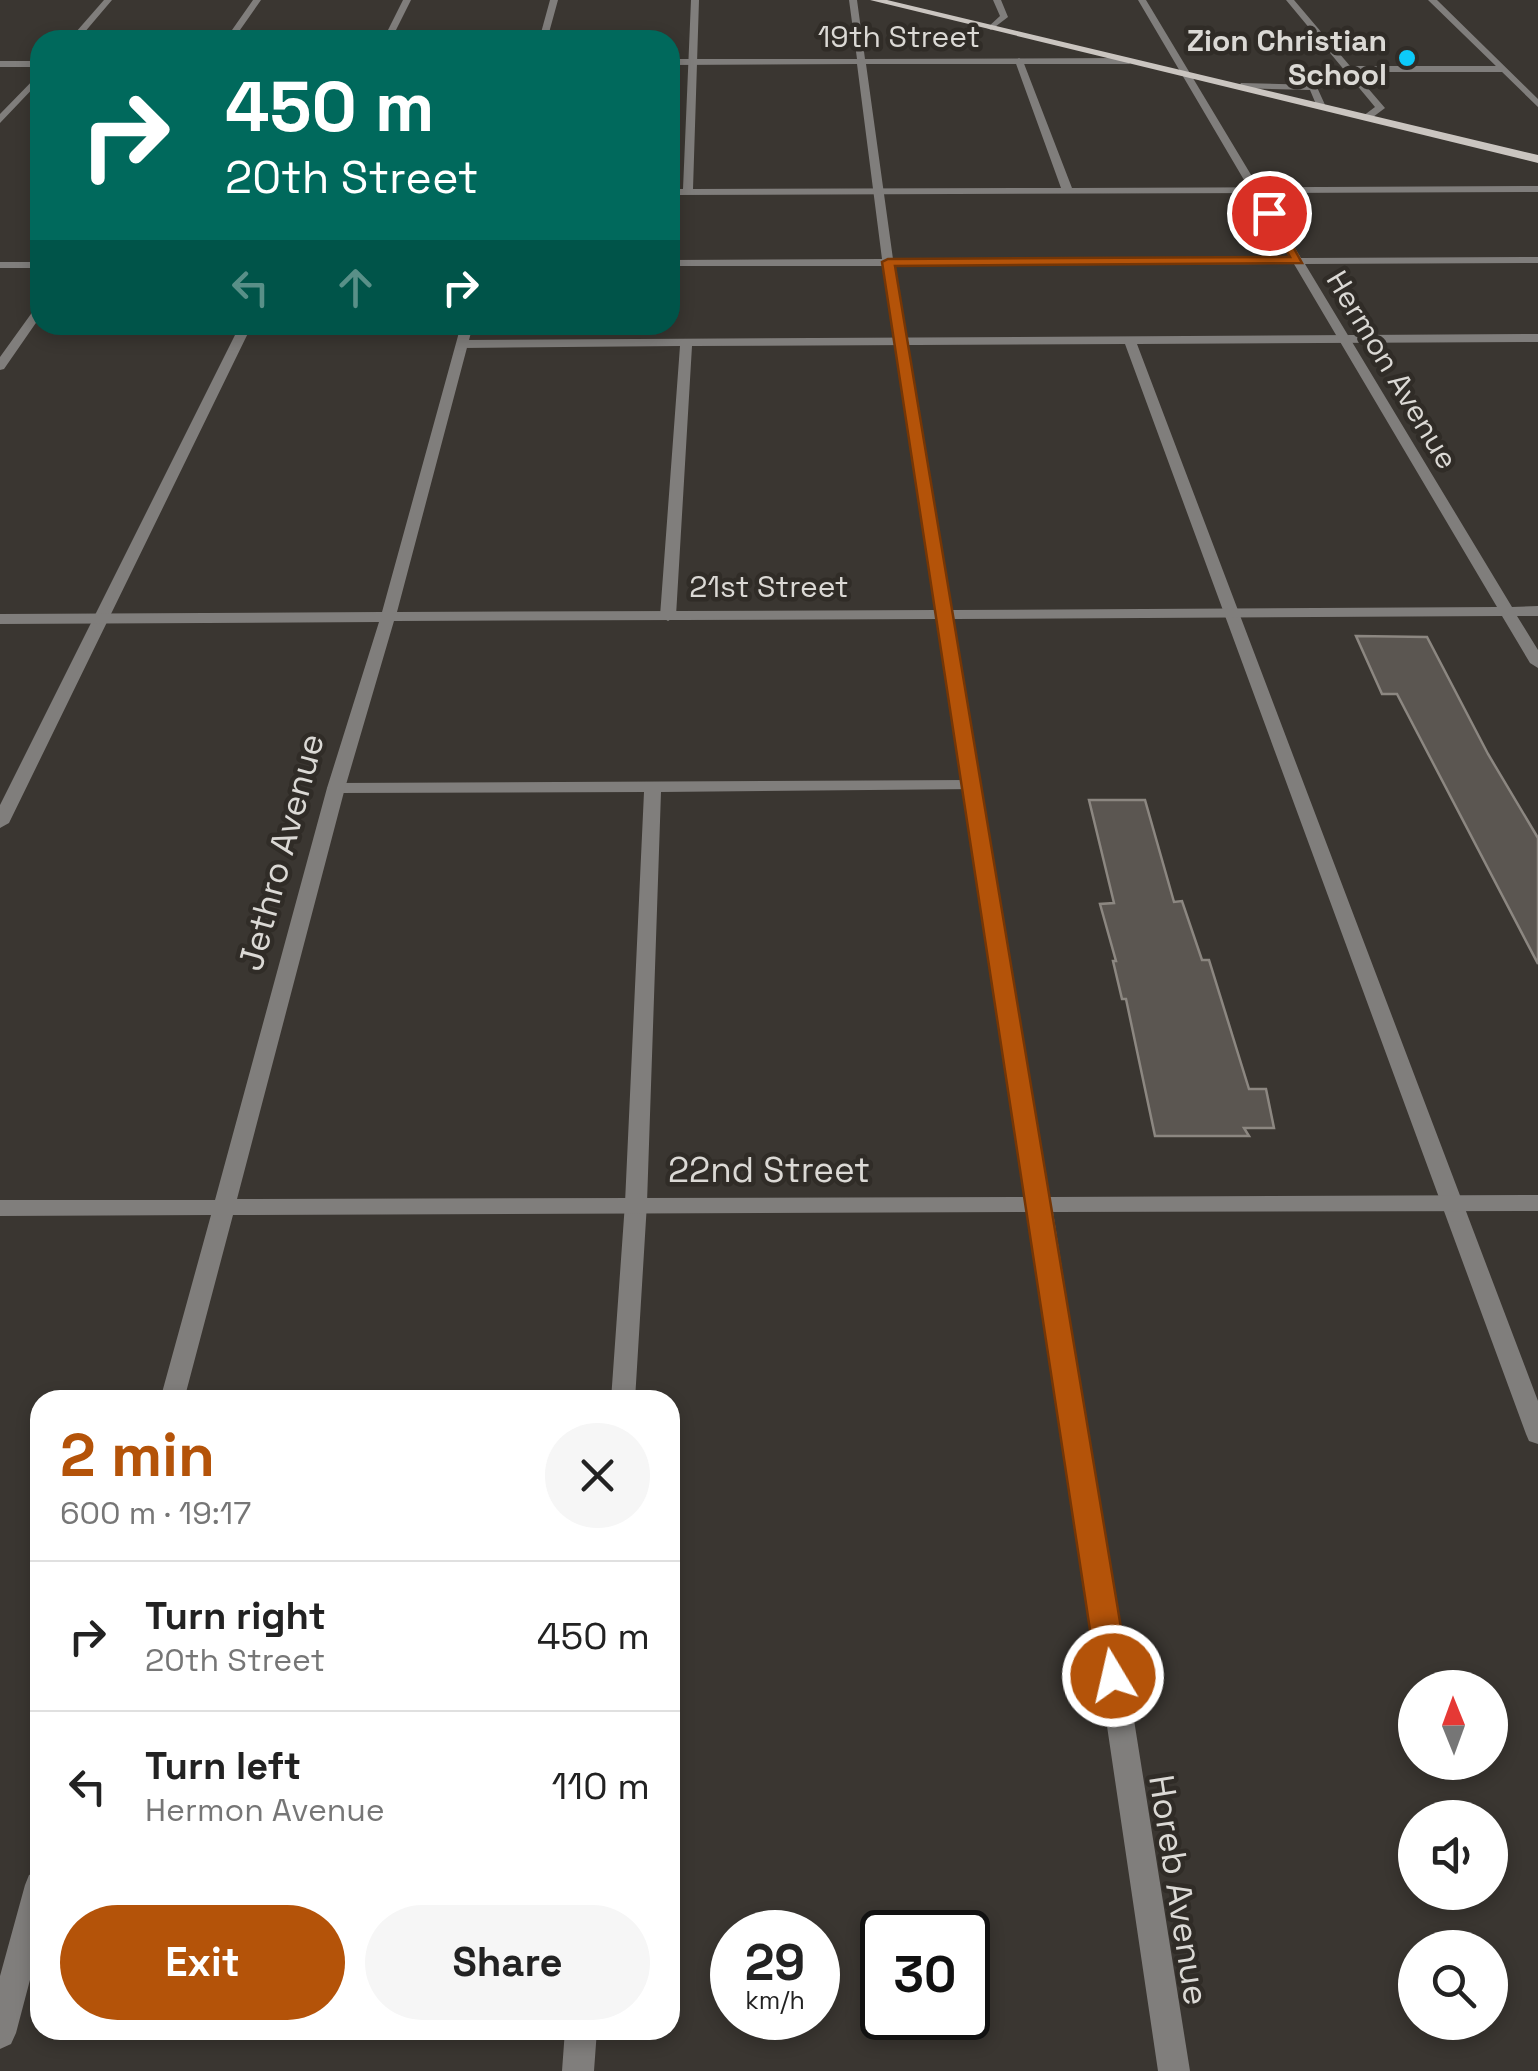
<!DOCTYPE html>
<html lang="en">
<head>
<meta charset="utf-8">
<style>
	:root { --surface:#fff; --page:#f6f6f6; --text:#222; --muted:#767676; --line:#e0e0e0; --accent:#b45309 }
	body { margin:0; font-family:"Space Grotesk",sans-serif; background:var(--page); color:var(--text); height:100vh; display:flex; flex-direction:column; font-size:38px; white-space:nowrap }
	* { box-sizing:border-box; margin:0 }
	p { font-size:32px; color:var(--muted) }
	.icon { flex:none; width:55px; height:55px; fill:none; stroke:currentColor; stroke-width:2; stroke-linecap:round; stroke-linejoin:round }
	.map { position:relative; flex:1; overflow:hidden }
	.panel { position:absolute; left:30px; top:1390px; width:650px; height:650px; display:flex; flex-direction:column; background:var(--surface); border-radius:30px; box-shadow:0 5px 15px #0003 }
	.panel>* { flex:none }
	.top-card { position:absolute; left:30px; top:30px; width:650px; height:305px; border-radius:30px; box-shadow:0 5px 15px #0003; background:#00695c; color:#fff; overflow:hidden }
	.needle { width:65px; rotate:359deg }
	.controls { position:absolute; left:1398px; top:1670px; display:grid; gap:20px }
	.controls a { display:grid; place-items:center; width:110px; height:110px; border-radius:50%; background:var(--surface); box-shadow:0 5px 15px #0003; font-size:50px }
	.speed { position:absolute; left:710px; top:1910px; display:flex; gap:20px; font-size:50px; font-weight:700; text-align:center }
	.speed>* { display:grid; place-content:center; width:130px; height:130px; border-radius:50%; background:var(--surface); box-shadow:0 5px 15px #0003; line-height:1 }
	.speed small { font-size:25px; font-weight:400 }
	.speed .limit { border:5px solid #111; border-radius:15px; background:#fff; color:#111 }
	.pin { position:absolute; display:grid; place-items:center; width:85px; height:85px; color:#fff; margin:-42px; border:5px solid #fff; border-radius:50%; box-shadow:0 2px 10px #0007 }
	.me { position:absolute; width:110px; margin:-55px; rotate:351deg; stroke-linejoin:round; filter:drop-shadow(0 0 8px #0008) }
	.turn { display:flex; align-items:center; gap:35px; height:210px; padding:0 30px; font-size:45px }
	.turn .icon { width:130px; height:130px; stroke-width:2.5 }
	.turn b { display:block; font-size:70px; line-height:85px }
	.lanes { display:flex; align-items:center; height:95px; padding:0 30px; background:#0003; justify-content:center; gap:50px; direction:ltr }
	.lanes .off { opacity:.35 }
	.round { display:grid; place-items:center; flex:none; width:105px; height:105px; border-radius:52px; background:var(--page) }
	.overview { display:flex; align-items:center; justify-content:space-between; height:170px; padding:0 30px }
	h1 { font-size:60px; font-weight:600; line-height:75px; color:var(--accent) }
	.button { display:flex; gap:20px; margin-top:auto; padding:20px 30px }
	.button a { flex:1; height:115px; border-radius:60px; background:var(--accent); color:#fff; font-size:40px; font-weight:600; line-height:115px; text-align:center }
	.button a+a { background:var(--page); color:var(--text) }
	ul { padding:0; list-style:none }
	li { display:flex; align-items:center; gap:30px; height:150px; padding:0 30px; border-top:2px solid var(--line) }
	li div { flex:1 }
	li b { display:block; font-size:38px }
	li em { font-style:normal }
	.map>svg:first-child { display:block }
</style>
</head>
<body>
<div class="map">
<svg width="1538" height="2071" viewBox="0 0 1538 2071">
	<rect width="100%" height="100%" fill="#3a3631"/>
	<path fill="#5b5651" stroke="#8c8781" stroke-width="2.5" d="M 1356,636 L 1427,637 L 1488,754 L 1538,838 L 1538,964 L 1397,694 L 1382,694 Z
		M 1089,800 L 1145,800 L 1174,902 L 1182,901 L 1202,960 L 1209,960 L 1249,1089 L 1266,1089 L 1274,1128 L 1244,1128 L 1249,1136 L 1155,1136 L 1126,999 L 1122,999 L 1113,961 L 1116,961 L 1100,904 L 1114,903 Z"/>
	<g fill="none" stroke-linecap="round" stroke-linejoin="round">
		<path fill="#807e7c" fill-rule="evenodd" d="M 104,0 L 112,0 L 78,40 L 69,40 Z
			M 403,0 L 411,0 L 391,40 L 383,40 Z
			M 691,0 L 699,0 L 693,189 L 1061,188 L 1015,61 L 1019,58 L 1023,61 L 1072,188 L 1538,186 L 1538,192 L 670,195 L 670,189 L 683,189 Z
			M 993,0 L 1001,0 L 1008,17 L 991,30 L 987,28 L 1000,16 Z
			M 1286,0 L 1294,0 L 1350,66 L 1502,66 L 1506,69 L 1502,72 L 1354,72 L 1385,108 L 1369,120 L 1363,120 L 1363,116 L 1375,107 Z
			M 40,73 L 40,81 L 0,123 L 0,114 Z
			M 1241,83 L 1316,85 L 1326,107 L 1318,109 L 1310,90 L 1238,88 Z
			M 240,325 L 252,325 L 9,823 L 0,828 L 0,805 Z
			M 1538,334 L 1538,342 L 1137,344 L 1538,1401 L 1538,1444 L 1529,1441 L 1526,1434 L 1125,344 L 692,346 L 676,616 L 668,621 L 660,616 L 680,346 L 462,348 L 456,344 L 462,340 Z
			M 971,780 L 977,781 L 980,785 L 977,789 L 661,792 L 647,1203 L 635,1400 L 611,1400 L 625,1203 L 644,792 L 336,793 L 327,788 L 336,783 Z
			M 565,2030 L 597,2030 L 594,2071 L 562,2071 Z"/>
		<path fill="#807e7c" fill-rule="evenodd" d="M 253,0 L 261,0 L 233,40 L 225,40 Z
			M 550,0 L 558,0 L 547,40 L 539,40 Z
			M 849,0 L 857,0 L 865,59 L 1129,58 L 1133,61 L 1129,64 L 866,64 L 893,259 L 1290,258 L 1138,0 L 1146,0 L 1301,258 L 1538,257 L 1538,263 L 1305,264 L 1512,607 L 1538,606 L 1538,616 L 1517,616 L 1538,650 L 1538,668 L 1530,663 L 1502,616 L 953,619 L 1050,1197 L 1538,1195 L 1538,1211 L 1053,1212 L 1190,2071 L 1158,2071 L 1031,1212 L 233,1215 L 184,1400 L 160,1400 L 211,1215 L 0,1216 L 0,1200 L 215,1200 L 327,788 L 379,622 L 0,624 L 0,614 L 382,612 L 461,325 L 473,325 L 397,612 L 937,610 L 883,266 L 670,266 L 670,260 L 882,259 L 857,64 L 670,65 L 670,59 L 857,59 ZM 1294,264 L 1497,607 L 952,610 L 894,266 ZM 938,619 L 1028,1197 L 237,1199 L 345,788 L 394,621 Z
			M 1428,0 L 1437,0 L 1538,99 L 1538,107 Z
			M 0,61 L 40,61 L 40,67 L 0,67 Z
			M 0,262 L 40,262 L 40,268 L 0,268 Z
			M 40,306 L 40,317 L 4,369 L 0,370 L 0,357 L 36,307 Z
			M 40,1871 L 40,1942 L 16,2033 L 11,2044 L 0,2049 L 0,1976 L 25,1885 L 29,1875 Z"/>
		<path fill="#cac5c0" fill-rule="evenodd" d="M 870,0 L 887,0 L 1538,155 L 1538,163 Z"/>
	</g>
	<path fill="#b45309" stroke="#753606" stroke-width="2.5" d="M 1265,210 L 1273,210 L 1302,263 L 895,266 L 1129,1676 L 1124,1686 L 1113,1690 L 1102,1686 L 1097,1676 L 882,262 L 888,259 L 1290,257 Z"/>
	<circle fill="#0dcafa" stroke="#302c27" stroke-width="4" cx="1407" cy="58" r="10"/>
	<g text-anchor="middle" stroke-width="9" stroke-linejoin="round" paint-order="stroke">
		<g font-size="30" fill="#dbd9d5" stroke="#302c27">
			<text x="899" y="47">19th Street</text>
			<text transform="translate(1392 370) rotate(59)" y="10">Hermon Avenue</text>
			<text x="769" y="597">21st Street</text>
		</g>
		<g font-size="30" font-weight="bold" fill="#dbd9d5" stroke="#302c27" text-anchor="end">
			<text x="1387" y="51">Zion Christian<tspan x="1387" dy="34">School</tspan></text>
		</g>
		<g font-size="35" fill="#dbd9d5" stroke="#302c27">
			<text transform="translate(281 852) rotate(-75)" y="12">Jethro Avenue</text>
			<text x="769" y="1182">22nd Street</text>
			<text transform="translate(1179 1890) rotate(81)" y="12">Horeb Avenue</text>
		</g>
	</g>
</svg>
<div class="controls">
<a><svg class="needle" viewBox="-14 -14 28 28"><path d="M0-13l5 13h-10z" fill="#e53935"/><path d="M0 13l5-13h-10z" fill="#767676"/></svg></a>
<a><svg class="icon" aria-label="sound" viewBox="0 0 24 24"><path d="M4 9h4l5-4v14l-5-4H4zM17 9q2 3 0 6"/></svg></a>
<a><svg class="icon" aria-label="search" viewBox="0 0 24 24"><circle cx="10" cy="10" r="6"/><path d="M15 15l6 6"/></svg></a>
</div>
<div class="speed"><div>29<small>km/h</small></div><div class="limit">30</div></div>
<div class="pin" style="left:1269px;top:213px;background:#d93025"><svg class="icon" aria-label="arrive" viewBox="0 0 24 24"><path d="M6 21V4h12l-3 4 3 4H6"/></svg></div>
<svg class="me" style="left:1113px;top:1676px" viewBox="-20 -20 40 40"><circle r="17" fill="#b45309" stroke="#fff" stroke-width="3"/><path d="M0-11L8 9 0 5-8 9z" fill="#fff"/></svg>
<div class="top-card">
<div class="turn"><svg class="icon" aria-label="right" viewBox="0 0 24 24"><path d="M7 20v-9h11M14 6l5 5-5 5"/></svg><div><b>450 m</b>20th Street</div></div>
<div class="lanes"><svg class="icon off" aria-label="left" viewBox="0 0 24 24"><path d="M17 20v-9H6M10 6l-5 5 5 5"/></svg><svg class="icon off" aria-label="ahead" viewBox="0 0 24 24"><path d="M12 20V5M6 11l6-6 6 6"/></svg><svg class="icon" aria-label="right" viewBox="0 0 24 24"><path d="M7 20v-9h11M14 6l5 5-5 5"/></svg></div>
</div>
<section class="panel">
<div class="overview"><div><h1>2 min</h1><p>600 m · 19:17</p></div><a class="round"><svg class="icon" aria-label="close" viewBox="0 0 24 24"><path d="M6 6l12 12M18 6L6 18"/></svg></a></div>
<ul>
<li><svg class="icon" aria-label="right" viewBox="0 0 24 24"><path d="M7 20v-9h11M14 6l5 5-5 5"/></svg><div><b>Turn right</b><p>20th Street</p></div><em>450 m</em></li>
<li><svg class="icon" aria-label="left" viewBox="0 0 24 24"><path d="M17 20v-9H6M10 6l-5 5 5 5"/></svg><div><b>Turn left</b><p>Hermon Avenue</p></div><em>110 m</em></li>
</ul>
<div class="button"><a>Exit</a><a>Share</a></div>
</section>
</div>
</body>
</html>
